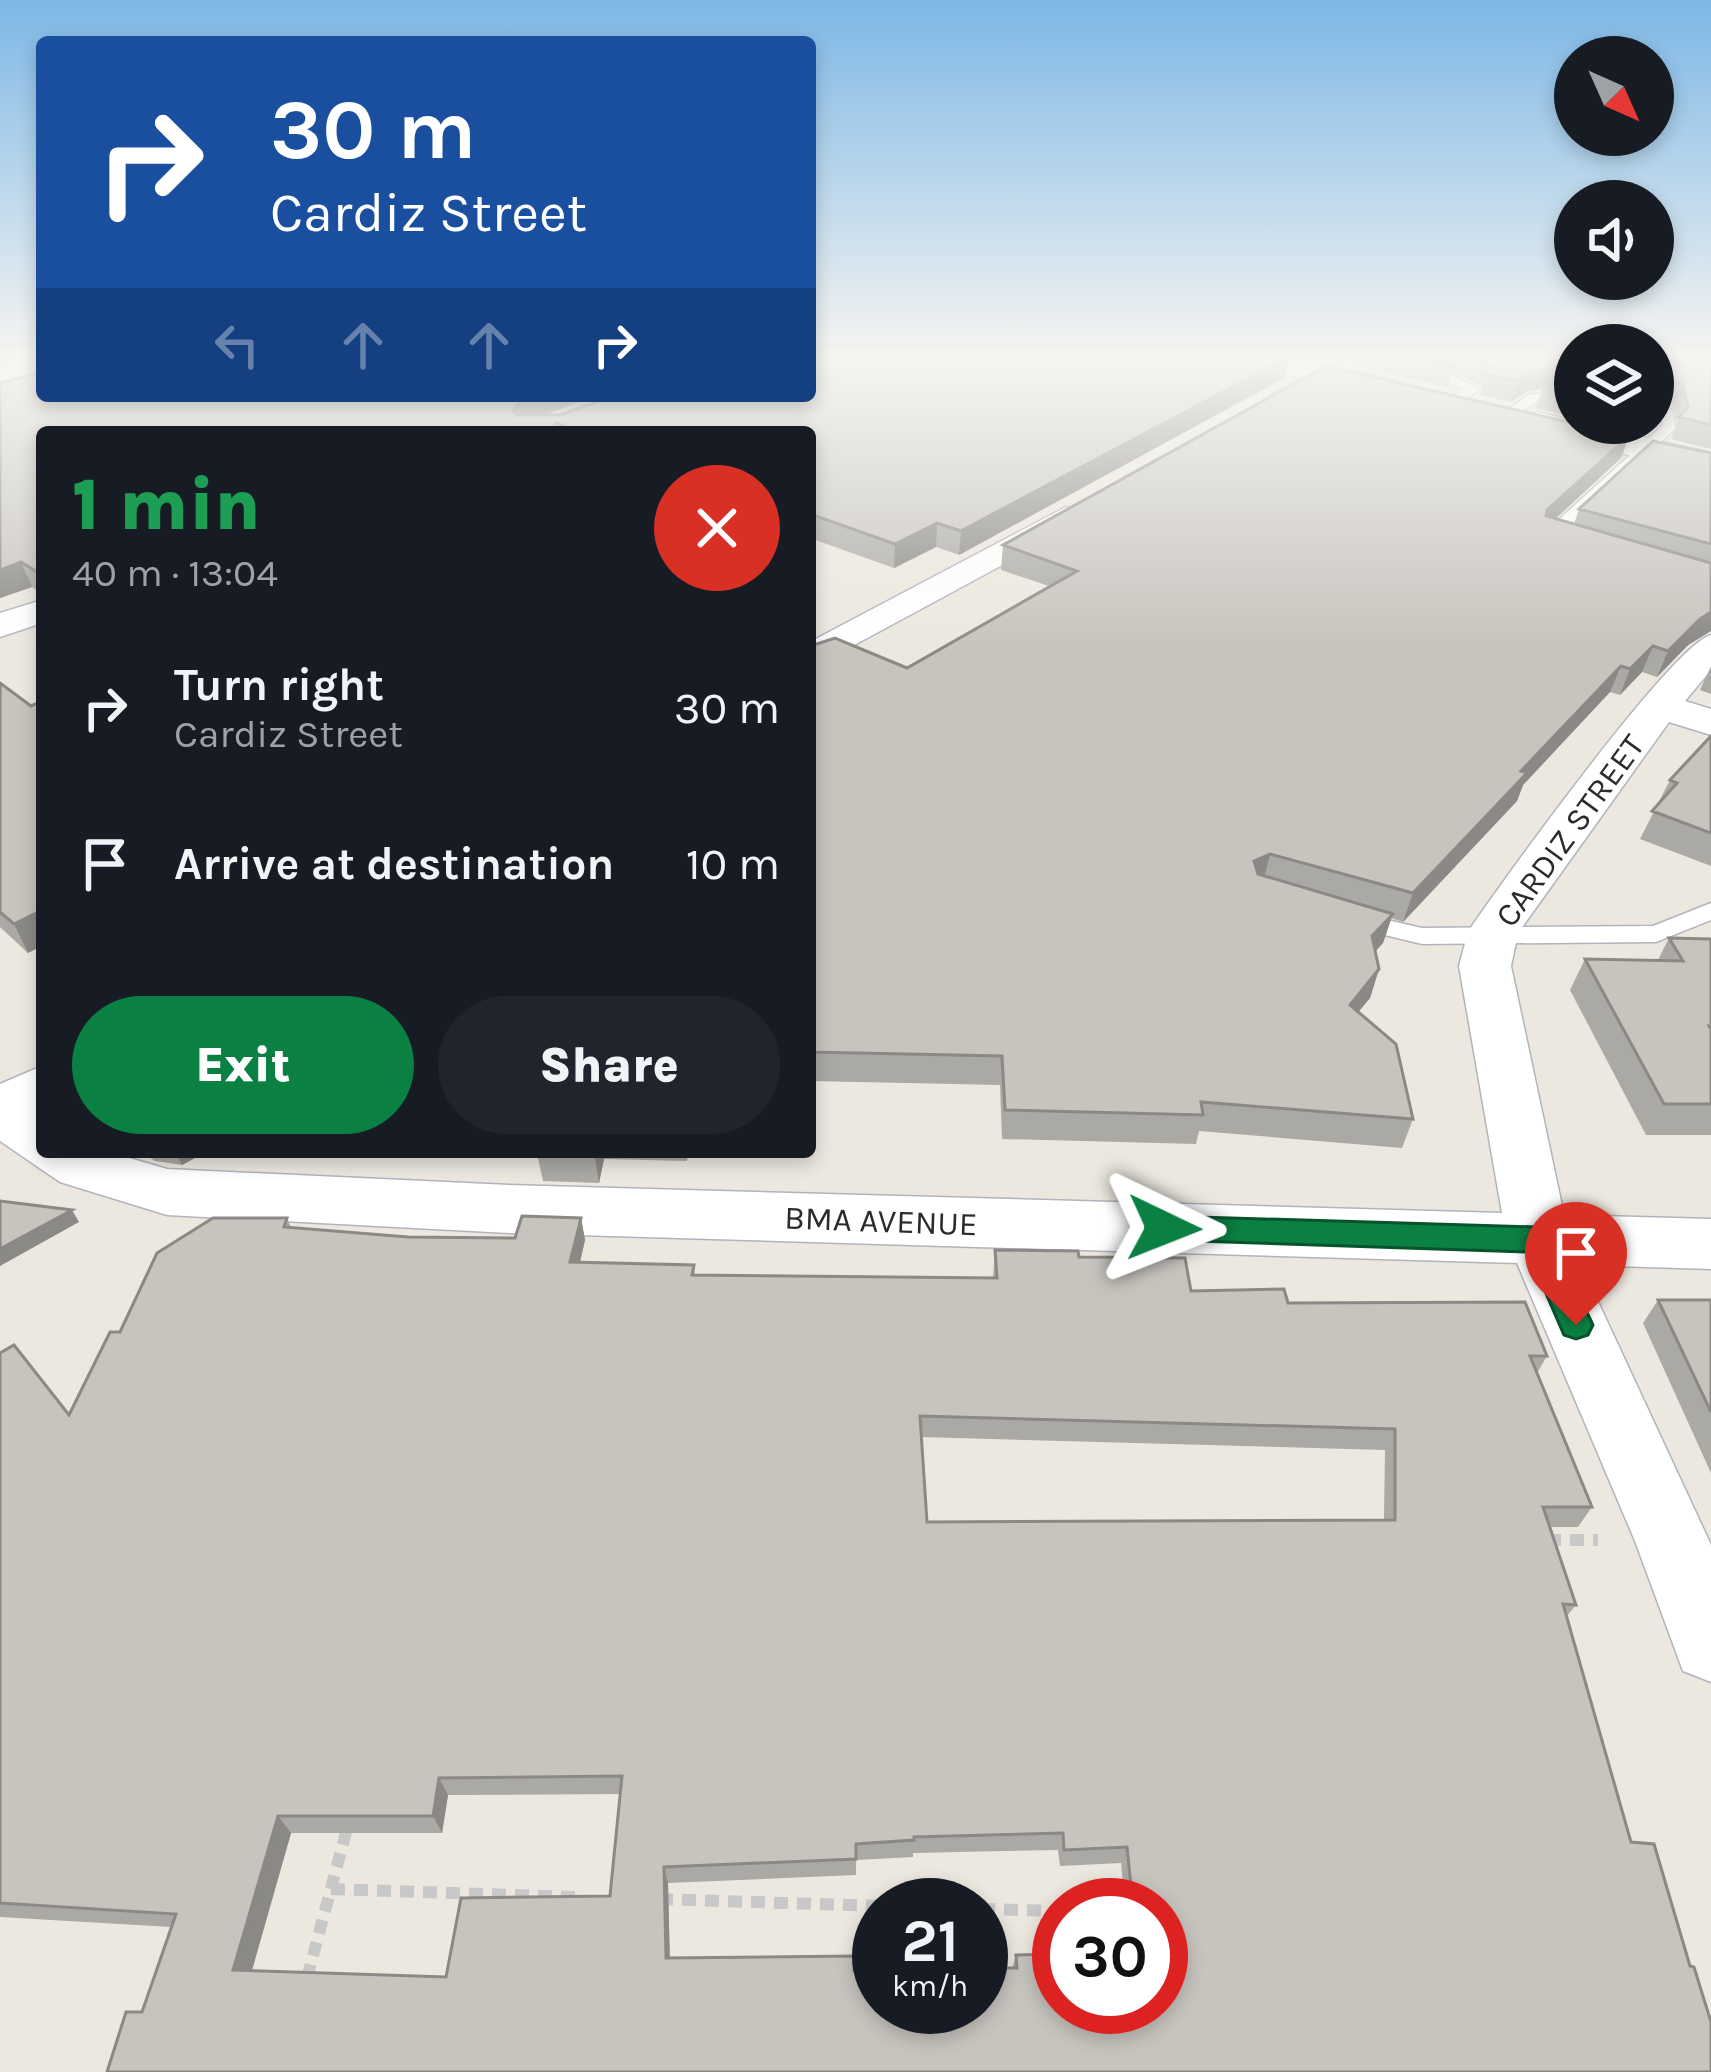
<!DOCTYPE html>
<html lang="en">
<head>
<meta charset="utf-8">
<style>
	:root { --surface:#171b24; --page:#20242c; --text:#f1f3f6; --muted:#9ea1a6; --accent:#0b8043 }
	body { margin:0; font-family:Karla,sans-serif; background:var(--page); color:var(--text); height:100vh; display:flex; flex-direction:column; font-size:45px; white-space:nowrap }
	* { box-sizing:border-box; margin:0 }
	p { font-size:39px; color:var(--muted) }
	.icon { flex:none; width:66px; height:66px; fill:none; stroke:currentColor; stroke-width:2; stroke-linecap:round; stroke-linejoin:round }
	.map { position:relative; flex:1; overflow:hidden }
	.sheet { position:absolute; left:36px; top:426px; width:780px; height:732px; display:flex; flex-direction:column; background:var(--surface); border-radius:12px; box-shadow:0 6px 18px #0003 }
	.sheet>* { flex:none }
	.banner { position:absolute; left:36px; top:36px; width:780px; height:366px; border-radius:12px; box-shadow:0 6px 18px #0003; background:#1a4fa0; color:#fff; overflow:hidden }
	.needle { width:78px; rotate:135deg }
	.buttons { position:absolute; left:1554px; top:36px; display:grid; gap:24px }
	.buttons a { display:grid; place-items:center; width:120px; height:120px; border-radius:50%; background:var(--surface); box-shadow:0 6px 18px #0003; font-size:60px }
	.speed { position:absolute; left:852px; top:1878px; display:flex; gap:24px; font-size:60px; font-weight:700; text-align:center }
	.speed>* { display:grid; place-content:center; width:156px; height:156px; border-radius:50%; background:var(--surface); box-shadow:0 6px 18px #0003; line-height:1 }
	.speed small { font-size:30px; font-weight:400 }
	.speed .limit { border:18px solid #d22; background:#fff; color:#111 }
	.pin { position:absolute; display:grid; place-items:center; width:102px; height:102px; color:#fff; margin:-123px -51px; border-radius:50% 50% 50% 0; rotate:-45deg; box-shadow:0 0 12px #0007 }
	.pin .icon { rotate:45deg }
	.me { position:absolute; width:132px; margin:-66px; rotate:92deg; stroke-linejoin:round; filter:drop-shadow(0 0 9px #0008) }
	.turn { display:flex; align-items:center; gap:42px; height:252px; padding:0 36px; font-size:54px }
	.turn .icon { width:156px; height:156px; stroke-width:2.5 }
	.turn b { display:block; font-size:84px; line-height:102px }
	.lanes { display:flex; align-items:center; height:114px; padding:0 36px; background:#0003; justify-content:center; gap:60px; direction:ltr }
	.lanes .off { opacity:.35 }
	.round { display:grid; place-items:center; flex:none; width:126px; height:126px; border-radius:63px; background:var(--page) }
	.overview { display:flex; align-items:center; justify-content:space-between; height:204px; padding:0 36px }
	h1 { font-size:72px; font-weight:800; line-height:90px; color:#1e9e55 }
	.primary-button { display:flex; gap:24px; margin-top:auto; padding:24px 36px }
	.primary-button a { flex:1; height:138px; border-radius:72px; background:var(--accent); color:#fff; font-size:48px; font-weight:800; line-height:138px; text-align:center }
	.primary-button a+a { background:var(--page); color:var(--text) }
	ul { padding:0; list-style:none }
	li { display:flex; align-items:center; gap:36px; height:156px; padding:0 36px }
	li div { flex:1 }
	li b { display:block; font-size:45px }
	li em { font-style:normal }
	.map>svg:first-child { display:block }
</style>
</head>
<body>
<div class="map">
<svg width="1711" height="2072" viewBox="0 0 1711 2072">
	<rect width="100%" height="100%" fill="#ece8df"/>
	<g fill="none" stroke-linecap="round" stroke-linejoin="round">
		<defs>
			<path id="service" d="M 1427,358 L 1441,358 L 1434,366 L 1480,389 L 1456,406 L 1446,406 L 1446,400 L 1463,389 L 1420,370 Z
				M 1575,389 L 1575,397 L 1537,402 L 1506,420 L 1499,416 L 1528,395 Z
				M 1653,404 L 1673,410 L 1675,429 L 1561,536 L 1570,542 L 1568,546 L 1544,541 L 1544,533 L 1663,425 L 1661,415 L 1653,413 Z
				M 1711,903 L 1711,920 L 1656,942 L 1422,944 L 1343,925 L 1340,920 L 1352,912 L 1422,928 L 1653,926 Z"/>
			<path id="minor" d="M 1331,358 L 1364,358 L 1285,408 L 1275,410 L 1261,402 Z
				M 1066,507 L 1078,510 L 1082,517 L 1078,524 L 810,669 L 810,642 Z
				M 42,600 L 42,623 L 0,637 L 0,613 Z
				M 1711,635 L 1711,670 L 1685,701 L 1711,709 L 1711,735 L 1669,722 L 1518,933 L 1511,966 L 1564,1215 L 1711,1219 L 1711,1269 L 1581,1265 L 1711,1545 L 1711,1682 L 1683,1671 L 1635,1541 L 1517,1263 L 509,1233 L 167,1215 L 60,1182 L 0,1141 L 0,1084 L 42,1066 L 42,1152 L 109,1152 L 167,1169 L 509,1185 L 1502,1213 L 1459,966 L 1468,932 C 1499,886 1673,644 1711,635 Z"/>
			<path id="secondary" d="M 25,358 L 42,358 L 42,374 L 0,385 L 0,365 Z
				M 1243,358 L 1302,358 L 1413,385 L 1418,392 L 1401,402 L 1248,365 Z
				M 1537,412 L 1711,453 L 1711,475 L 1525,430 L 1519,423 L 1525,416 Z"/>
		</defs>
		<use href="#service" stroke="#b2b3bd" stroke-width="3"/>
		<use href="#minor" stroke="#b2b3bd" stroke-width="3"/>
		<use href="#secondary" stroke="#b2b3bd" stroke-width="3"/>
		<path stroke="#c8c8c8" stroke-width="12" stroke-dasharray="14 9" stroke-linecap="butt" d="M 1547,1540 L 1598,1540
			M 331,1889 L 578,1897
			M 659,1899 L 879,1906
			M 981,1909 L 1059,1911
			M 307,1978 L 348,1825"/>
		<use href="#service" fill="#fff" fill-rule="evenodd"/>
		<use href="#minor" fill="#fff" fill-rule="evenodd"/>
		<use href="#secondary" fill="#fff" fill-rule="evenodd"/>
	</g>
	<path fill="#aba9a3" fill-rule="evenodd" d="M 6,358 L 42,358 L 42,396 L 596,396 L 544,415 L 1288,358 L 1284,378 L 959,555 L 936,547 L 894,568 L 810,538 L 810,432 L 42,432 L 42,594 L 32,587 L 0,598 L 0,383 L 35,374 L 38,367 Z
		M 1360,358 L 1437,358 L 1442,361 L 1443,358 L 1575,358 L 1575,417 L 1536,408 L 1542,389 L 1527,391 L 1511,402 L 1480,395 L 1482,386 L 1452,370 L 1447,387 L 1358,366 Z
		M 1653,358 L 1711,358 L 1711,449 L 1671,439 L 1678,421 L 1674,406 L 1666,404 L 1658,423 L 1647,434 L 1602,423 L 1653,423 Z
		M 1629,436 L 1621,458 L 1556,518 L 1574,524 L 1579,509 L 1711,453 L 1711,631 L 1688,645 L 1657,677 L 1642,672 L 1620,695 L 1610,692 L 1523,785 L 1517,801 L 1403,922 L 1391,918 L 1383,943 L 1375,951 L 1379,969 L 1370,998 L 1358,1012 L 1413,1119 L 1402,1148 L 1199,1131 L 1196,1144 L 1002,1139 L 1000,1085 L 810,1081 L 810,646 L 907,668 L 1049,586 L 1001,570 L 1003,545 Z
		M 1711,666 L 1711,694 L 1700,690 Z
		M 0,683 L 28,953 L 0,927 Z
		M 1711,736 L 1711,866 L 1640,839 L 1670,780 Z
		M 1669,938 L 1711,939 L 1711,1135 L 1646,1135 L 1570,990 L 1585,959 L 1658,960 Z
		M 142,1152 L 206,1152 L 182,1165 L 155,1161 Z
		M 529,1152 L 689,1152 L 687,1161 L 604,1159 L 599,1183 L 543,1181 L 538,1158 L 530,1157 Z
		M 522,1216 L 581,1218 L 585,1240 L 580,1262 L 694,1265 L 695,1275 L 993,1278 L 995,1250 L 1078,1251 L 1079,1257 L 1185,1258 L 1191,1291 L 1284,1289 L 1288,1303 L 1525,1302 L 1547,1356 L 1537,1373 L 1592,1507 L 1578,1527 L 1549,1527 L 1576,1605 L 1566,1617 L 1631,1842 L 1654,1844 L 1690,1966 L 1694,1967 L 1711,2022 L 1711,2072 L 107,2072 L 126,2012 L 142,2012 L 171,1927 L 0,1917 L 0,1353 L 14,1345 L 69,1415 L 110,1332 L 120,1332 L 157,1253 L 213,1218 L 287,1218 L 291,1228 L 408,1237 L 515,1238 ZM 922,1437 L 1385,1450 L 1384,1520 L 927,1522 ZM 621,1794 L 610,1896 L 461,1898 L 446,1977 L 252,1970 L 291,1833 L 442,1833 L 448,1795 ZM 1058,1850 L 1060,1866 L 1121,1863 L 1125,1905 L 1161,1905 L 1161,2007 L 1059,2007 L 1059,1954 L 1016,1955 L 1012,1968 L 981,1968 L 981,2007 L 879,2007 L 879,1970 L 854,1970 L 854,1956 L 670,1958 L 668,1883 L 856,1875 L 856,1860 L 913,1857 L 913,1853 Z
		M 1658,1300 L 1711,1300 L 1711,1473 L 1643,1323 Z"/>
	<path fill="#8b8985" d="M 1288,358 L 1284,378 L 959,555 L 961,531 Z
		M 1575,365 L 1574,385 L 1543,386 L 1542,389 L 1527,391 L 1511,402 L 1517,381 L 1534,370 Z
		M 533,396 L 596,396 L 524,422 L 513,411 L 521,400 Z
		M 1666,402 L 1658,423 L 1647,434 L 1651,423 L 1653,423 L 1655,412 Z
		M 1629,436 L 1621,458 L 1539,534 L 1547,510 Z
		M 937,523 L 936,547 L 894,568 L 895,544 Z
		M 21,562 L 32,587 L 0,598 L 0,570 Z
		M 1711,612 L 1711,631 L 1688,645 L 1657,677 L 1668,651 L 1700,619 Z
		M 1653,646 L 1642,672 L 1620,695 L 1630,669 Z
		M 1621,666 L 1610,692 L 1523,785 L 1517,801 L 1403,922 L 1413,893 L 1521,771 Z
		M 1270,854 L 1263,882 L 1248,889 L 1254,861 Z
		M 42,910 L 42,946 L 28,953 L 14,924 Z
		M 1393,914 L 1383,943 L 1363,965 L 1372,936 Z
		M 1379,969 L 1370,998 L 1340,1034 L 1350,1005 Z
		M 176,1152 L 206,1152 L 182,1165 Z
		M 594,1152 L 603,1152 L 604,1159 L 599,1183 Z
		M 72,1210 L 79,1222 L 0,1266 L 0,1249 Z
		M 581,1218 L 585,1240 L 575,1284 L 570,1262 Z
		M 439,1778 L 448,1795 L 442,1833 L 433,1816 Z
		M 278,1816 L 291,1833 L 248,1984 L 233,1970 Z
		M 664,1867 L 668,1883 L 670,1972 L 666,1958 Z"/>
	<path fill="#c7c4be" stroke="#8b8985" stroke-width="3" fill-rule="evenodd" d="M 810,358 L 1287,358 L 961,531 L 937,523 L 895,544 L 810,514 L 810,432 L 580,432 L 556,423 L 552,432 L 42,432 L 42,575 L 21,562 L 0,570 L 0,383 L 35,374 L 39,364 L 42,363 L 42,396 L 533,396 L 521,400 L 513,411 L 518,415 L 560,415 L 613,396 L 810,396 Z
		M 1419,358 L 1437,358 L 1453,366 Z
		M 1475,358 L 1575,358 L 1575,365 L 1534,370 L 1517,381 L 1486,374 L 1490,366 Z
		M 1653,358 L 1711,358 L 1711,425 L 1679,417 L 1688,407 L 1682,384 L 1658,379 L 1656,392 L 1666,402 L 1655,412 L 1653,411 Z
		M 1326,366 L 1629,436 L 1547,510 L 1546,516 L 1711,563 L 1711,612 L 1700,619 L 1668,651 L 1653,646 L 1630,669 L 1621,666 L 1521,771 L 1527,773 L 1413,893 L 1270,854 L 1254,861 L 1258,874 L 1393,914 L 1372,936 L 1379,969 L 1350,1005 L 1396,1044 L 1413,1119 L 1201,1102 L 1203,1115 L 1005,1110 L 1002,1056 L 810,1052 L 810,646 L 835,638 L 907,668 L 1077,571 L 1003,545 Z
		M 1575,381 L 1575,394 L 1543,386 Z
		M 1653,441 L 1711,453 L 1711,544 L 1579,509 Z
		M 0,683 L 31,706 L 38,703 L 42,706 L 42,910 L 14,924 L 0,912 Z
		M 1711,736 L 1711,833 L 1652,811 L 1677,783 L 1670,780 Z
		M 1669,938 L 1711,939 L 1711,1026 L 1709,1026 L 1711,1029 L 1711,1104 L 1664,1104 L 1585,959 L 1683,961 Z
		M 537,1152 L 594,1152 L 593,1154 Z
		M 0,1201 L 72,1210 L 0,1249 Z
		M 522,1216 L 581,1218 L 570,1262 L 694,1265 L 692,1275 L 997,1278 L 995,1250 L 1078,1251 L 1079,1257 L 1185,1258 L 1191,1291 L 1284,1289 L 1288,1303 L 1525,1302 L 1547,1356 L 1530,1356 L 1592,1507 L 1543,1507 L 1576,1605 L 1563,1604 L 1631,1842 L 1654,1844 L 1690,1966 L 1694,1967 L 1711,2022 L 1711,2072 L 107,2072 L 126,2012 L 142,2012 L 176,1914 L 0,1903 L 0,1353 L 14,1345 L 69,1415 L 110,1332 L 120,1332 L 157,1253 L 213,1218 L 287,1218 L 284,1227 L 408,1237 L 515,1238 ZM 920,1416 L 1395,1429 L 1395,1520 L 927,1522 ZM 622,1776 L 610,1896 L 461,1898 L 446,1977 L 233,1970 L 278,1816 L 433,1816 L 439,1778 ZM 1063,1833 L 1064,1850 L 1127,1847 L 1133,1905 L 1161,1905 L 1161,2007 L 1059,2007 L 1059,1954 L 1016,1955 L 1017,1968 L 981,1968 L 981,2007 L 879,2007 L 879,1970 L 854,1970 L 854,1956 L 666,1958 L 664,1867 L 856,1859 L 856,1844 L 914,1840 L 914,1837 Z
		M 1658,1300 L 1711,1300 L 1711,1412 Z"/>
	<linearGradient id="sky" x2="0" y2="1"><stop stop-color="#7db7e6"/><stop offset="0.55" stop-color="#f6f5f1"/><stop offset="1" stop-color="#f6f5f1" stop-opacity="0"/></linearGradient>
	<rect width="1711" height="649" fill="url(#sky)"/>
	<path fill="#0b8043" stroke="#07532c" stroke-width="3" d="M 1164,1216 L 1538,1227 L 1549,1231 L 1593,1325 L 1588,1335 L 1576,1339 L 1564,1335 L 1528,1252 L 1164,1240 L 1153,1237 L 1148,1228 L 1153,1220 Z"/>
	<g text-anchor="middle" stroke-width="9" stroke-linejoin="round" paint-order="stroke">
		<g font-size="33" fill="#2b2b2b" stroke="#fff">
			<text transform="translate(1569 830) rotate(-54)" y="12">CARDIZ STREET</text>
			<text transform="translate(881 1220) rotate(2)" y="12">BMA AVENUE</text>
		</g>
	</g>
</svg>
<div class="buttons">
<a><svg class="needle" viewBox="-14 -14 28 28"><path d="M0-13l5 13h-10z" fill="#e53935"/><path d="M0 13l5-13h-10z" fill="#9ea1a6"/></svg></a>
<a><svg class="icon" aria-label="sound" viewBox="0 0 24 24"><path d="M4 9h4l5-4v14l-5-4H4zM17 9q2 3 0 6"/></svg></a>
<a><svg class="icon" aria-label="layers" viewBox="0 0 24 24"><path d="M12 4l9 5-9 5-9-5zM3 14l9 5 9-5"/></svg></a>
</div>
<div class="speed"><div>21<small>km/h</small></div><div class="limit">30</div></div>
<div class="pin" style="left:1576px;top:1325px;background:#d93025"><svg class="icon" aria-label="arrive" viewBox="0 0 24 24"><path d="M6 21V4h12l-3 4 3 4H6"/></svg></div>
<svg class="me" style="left:1164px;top:1228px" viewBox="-20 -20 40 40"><path d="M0-17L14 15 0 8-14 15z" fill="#0b8043" stroke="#fff" stroke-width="4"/></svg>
<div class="banner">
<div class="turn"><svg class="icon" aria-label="right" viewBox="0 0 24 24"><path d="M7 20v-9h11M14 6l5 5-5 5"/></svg><div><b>30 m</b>Cardiz Street</div></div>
<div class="lanes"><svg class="icon off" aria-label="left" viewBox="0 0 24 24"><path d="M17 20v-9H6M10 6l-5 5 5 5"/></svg><svg class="icon off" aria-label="ahead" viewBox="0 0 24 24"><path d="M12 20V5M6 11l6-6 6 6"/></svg><svg class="icon off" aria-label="ahead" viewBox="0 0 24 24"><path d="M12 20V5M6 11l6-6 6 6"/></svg><svg class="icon" aria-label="right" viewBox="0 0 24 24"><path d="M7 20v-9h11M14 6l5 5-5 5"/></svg></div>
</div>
<section class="sheet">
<div class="overview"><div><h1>1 min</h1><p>40 m · 13:04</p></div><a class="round" style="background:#d93025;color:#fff"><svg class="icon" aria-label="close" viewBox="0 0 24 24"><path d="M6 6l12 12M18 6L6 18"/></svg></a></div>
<ul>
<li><svg class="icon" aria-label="right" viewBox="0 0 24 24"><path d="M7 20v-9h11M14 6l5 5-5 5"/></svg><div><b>Turn right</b><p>Cardiz Street</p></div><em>30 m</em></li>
<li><svg class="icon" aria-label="arrive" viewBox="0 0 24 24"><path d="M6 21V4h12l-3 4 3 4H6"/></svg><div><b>Arrive at destination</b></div><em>10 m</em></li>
</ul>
<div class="primary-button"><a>Exit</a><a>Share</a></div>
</section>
</div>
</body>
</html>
